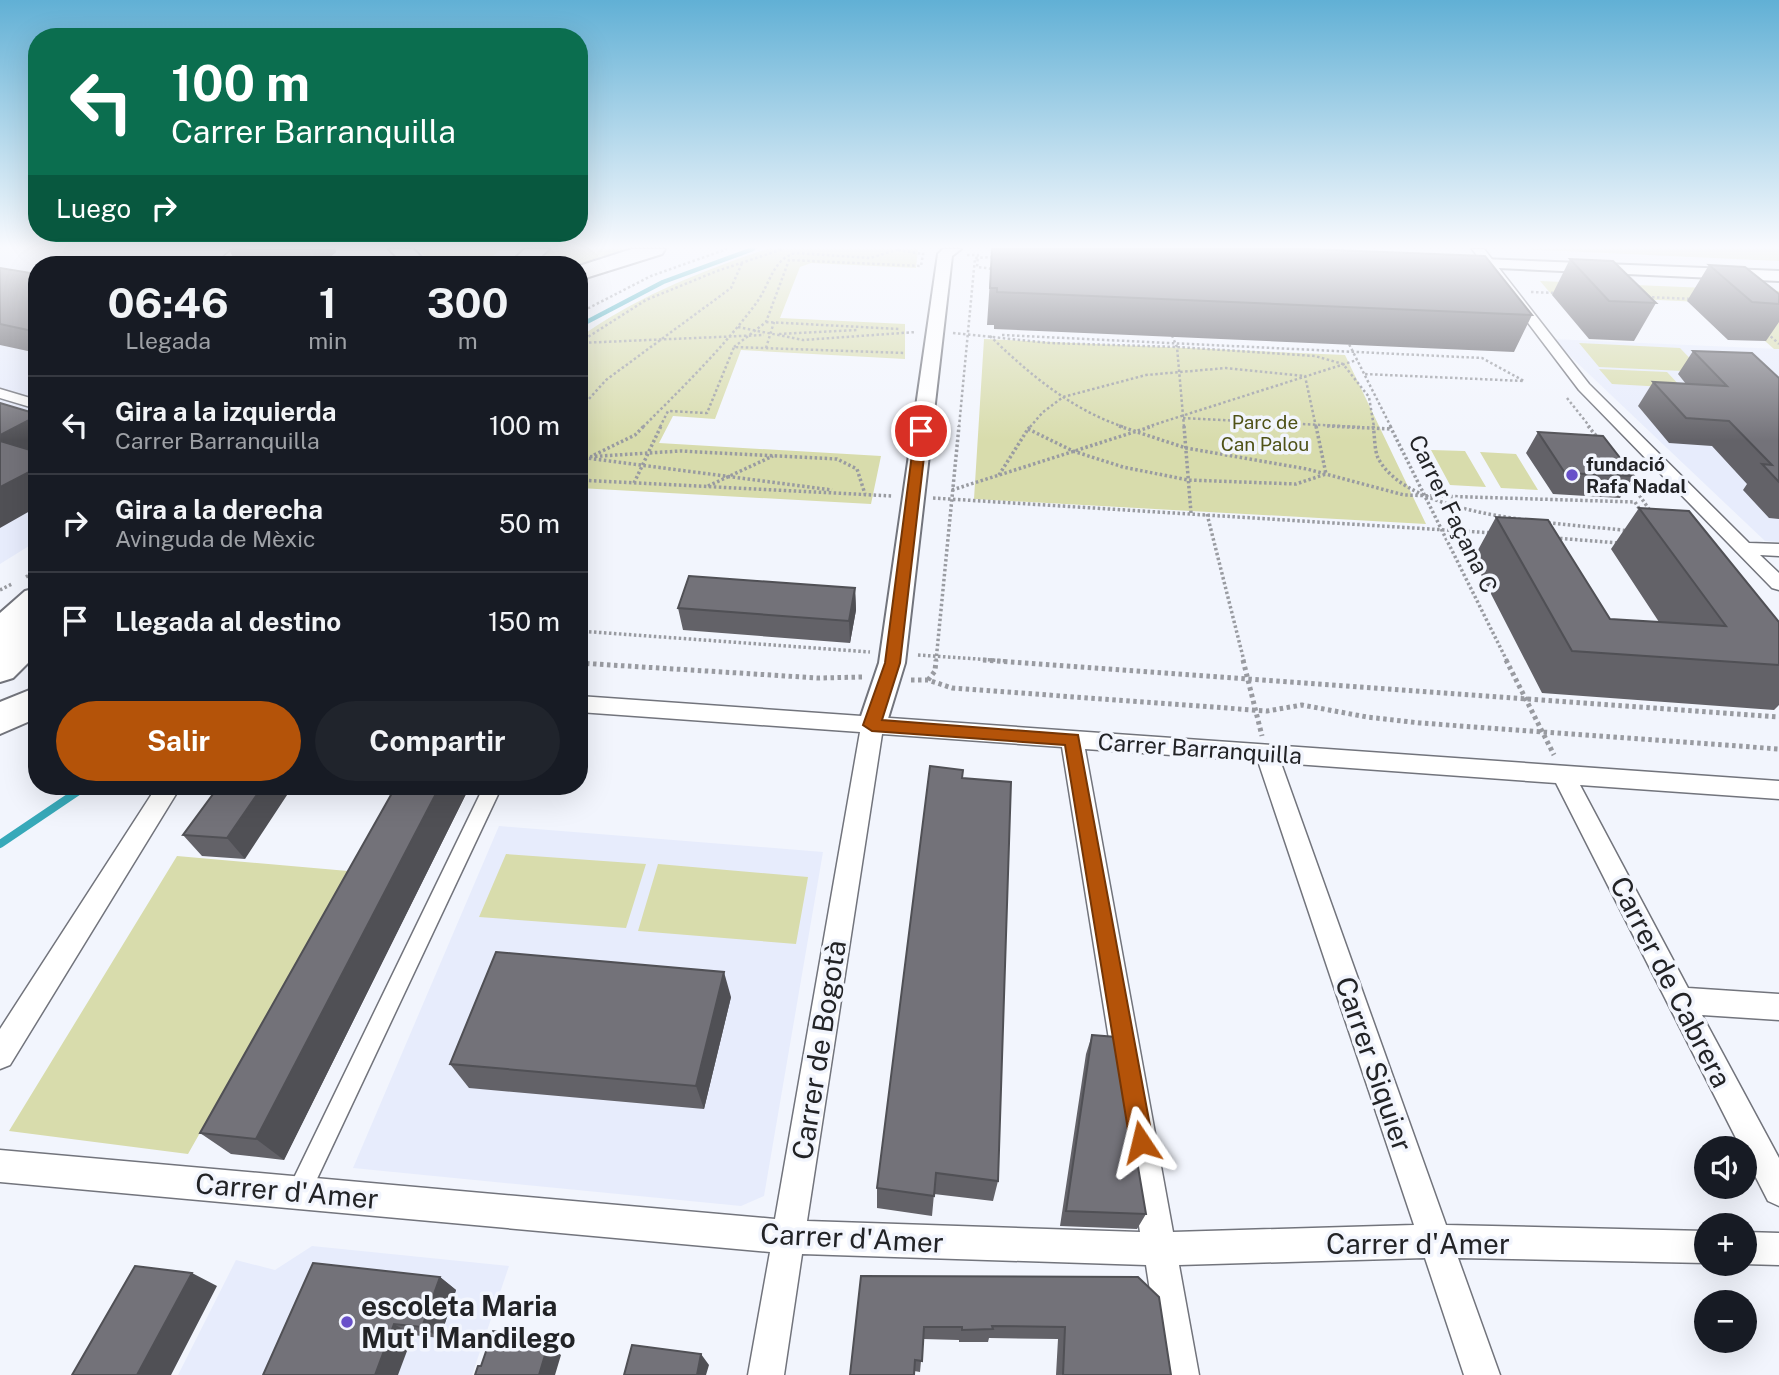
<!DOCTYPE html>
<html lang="es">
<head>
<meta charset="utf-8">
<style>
	:root { --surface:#171b24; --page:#20242c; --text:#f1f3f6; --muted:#9ea1a6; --line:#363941; --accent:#b45309 }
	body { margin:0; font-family:"Public Sans",sans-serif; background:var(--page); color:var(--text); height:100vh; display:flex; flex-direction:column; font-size:26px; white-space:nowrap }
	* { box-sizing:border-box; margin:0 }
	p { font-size:23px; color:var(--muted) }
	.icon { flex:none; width:38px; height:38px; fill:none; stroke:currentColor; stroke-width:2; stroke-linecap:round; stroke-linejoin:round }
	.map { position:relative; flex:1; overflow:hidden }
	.details { position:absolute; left:28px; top:256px; width:560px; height:539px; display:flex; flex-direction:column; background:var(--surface); border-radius:28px; box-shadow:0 7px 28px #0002 }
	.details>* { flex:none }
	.banner { position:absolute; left:28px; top:28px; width:560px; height:214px; border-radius:28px; box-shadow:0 7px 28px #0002; background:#0b6e4f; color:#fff; overflow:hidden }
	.fabs { position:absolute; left:1694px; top:1136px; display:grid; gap:14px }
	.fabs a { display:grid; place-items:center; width:63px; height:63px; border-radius:50%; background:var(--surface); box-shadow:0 7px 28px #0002; font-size:35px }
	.pin { position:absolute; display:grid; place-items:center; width:60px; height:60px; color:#fff; margin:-30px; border:4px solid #fff; border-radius:50%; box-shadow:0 2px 7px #0007 }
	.me { position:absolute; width:77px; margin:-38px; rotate:350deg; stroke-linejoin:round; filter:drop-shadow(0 0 5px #0008) }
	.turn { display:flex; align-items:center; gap:24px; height:147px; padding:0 28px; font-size:32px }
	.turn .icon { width:91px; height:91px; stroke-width:2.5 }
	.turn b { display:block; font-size:49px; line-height:60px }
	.then { display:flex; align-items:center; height:66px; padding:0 28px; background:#0003; gap:14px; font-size:26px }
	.eta { display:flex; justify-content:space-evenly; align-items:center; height:119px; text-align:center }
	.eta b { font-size:42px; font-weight:700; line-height:49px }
	.button { display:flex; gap:14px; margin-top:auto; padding:14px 28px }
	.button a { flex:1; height:80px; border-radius:42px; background:var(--accent); color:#fff; font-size:28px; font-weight:700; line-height:80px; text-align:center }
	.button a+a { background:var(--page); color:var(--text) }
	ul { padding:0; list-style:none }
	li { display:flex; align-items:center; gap:21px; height:98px; padding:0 28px; border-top:2px solid var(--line) }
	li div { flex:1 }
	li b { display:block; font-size:26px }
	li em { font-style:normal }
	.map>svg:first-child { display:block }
</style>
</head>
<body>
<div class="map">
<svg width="1779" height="1375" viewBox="0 0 1779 1375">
	<rect width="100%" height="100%" fill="#f2f5fd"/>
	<path fill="#e7ecfc" d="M 0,249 L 326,249 L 382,264 L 37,264 L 37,541 L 0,564 Z
		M 1552,339 L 1779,349 L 1779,542 L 1765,541 Z
		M 499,826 L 823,852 L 764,1196 L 741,1206 L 353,1168 Z
		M 312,1246 L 509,1266 L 472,1375 L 178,1375 L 236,1260 L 275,1270 Z"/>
	<path fill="#d8dcac" d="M 418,249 L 502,249 L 483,264 L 431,264 Z
		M 551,249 L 641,249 L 579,268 L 579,264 L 534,264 Z
		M 766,249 L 918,249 L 916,268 L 811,263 L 800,267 L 780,318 L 905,324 L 905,359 L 741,350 L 715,419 L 673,416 L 659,443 L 881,456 L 871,504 L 579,488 L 579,338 C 637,296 700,272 766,249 Z
		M 1516,249 L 1779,249 L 1779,261 Z
		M 1540,281 L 1779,291 L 1779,349 L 1774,349 L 1722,303 L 1552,295 Z
		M 984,339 L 1345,355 L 1426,524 L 974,499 Z
		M 1579,343 L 1680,348 L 1703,372 L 1599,367 Z
		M 1599,369 L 1667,372 L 1682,388 L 1612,384 Z
		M 1431,450 L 1465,451 L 1486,487 L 1450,485 Z
		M 1480,452 L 1516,454 L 1538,490 L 1501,488 Z
		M 506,854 L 646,864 L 626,928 L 479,917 Z
		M 177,856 L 348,871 L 188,1154 L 9,1131 Z
		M 658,864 L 808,877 L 796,944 L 638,931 Z"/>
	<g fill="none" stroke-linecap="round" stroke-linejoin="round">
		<path stroke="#37a9b9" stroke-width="4.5" d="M 579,326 L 663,282 L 753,249"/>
		<path stroke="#37a9b9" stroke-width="8" d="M 0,844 L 86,786"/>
		<defs>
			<path id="pedestrian" d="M 484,786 L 502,786 L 307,1200 L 299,1204 L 291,1200 L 287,1192 L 291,1184 Z"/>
			<path id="minor" d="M 233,249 L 246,249 L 228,264 L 215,264 Z
				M 1472,249 L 1484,249 L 1589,384 L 1749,543 L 1779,544 L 1779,556 L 1760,555 L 1779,573 L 1779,590 L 1772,588 L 1579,390 Z
				M 0,389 L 37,400 L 37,409 L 0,398 Z
				M 579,696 L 1779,781 L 1779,799 L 1580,785 L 1688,988 L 1779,994 L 1779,1020 L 1702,1015 L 1779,1158 L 1779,1206 L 1768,1201 L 1745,1156 L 1745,1148 L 1741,1148 L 1556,783 L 1281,763 L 1446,1225 L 1706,1231 L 1706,1263 L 1458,1258 L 1500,1375 L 1464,1375 L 1425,1258 L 1179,1265 L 1199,1375 L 1163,1375 L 1146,1265 L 802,1254 L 784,1375 L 748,1375 L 770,1252 L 0,1182 L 0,1150 L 775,1219 L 860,732 L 579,712 ZM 882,734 L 1062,747 L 1140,1232 L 807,1221 ZM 1085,749 L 1258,761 L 1414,1225 L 1173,1232 Z
				M 157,786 L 181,786 L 10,1065 L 0,1069 L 0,1029 Z
				M 1745,1232 L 1779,1233 L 1779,1265 L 1743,1264 Z"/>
			<path id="tertiary" d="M 943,249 L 961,249 L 952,256 L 905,663 L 886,725 L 882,732 L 872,735 L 862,732 L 858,725 L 879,663 L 938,254 Z
				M 1458,258 L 1779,271 L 1779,281 L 1453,266 L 1450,263 Z"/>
			<path id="motorway" d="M 389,249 L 413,249 L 428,264 L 404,264 Z
				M 525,249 L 549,249 L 533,264 L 509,264 Z
				M 632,249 L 665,249 L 662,254 L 579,280 L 579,266 Z
				M 37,588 L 37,654 L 13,678 L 0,682 L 0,613 L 25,591 Z
				M 37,687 L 37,718 L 0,734 L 0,702 Z"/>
		</defs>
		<use href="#pedestrian" stroke="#72747c" stroke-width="3"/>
		<use href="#minor" stroke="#72747c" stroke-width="3"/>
		<use href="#tertiary" stroke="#72747c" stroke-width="4"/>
		<use href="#motorway" stroke="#72747c" stroke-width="4"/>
		<path stroke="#999ba1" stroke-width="2.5" stroke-dasharray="2.5 2.5" stroke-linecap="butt" d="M 898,250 L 923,254
			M 967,255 L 978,255 L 977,267 L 994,269
			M 1531,292 L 1557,293
			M 1647,297 L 1694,299
			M 579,313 L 651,276 L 727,249
			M 766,322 L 899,329
			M 738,327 L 803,340 L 916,332
			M 1170,331 L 1177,347 L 1184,427
			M 953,333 L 1050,343 L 1177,347 L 1315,356 L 1343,364 L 1369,397 L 1374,427
			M 1767,333 L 1779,344
			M 779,334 L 858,330
			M 1002,335 L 1482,358 L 1524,381 L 1364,374
			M 990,336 C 1029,374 1072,410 1124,427
			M 1347,340 L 1391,427
			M 580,342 L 646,300 L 717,271 L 783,249
			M 579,343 L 764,335
			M 734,347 L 766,322 L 789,260 L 921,266 L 923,254 L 927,254
			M 766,348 L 774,322
			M 1567,398 L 1590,427
			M 579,410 L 606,380 L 731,288 L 742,263
			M 1183,418 L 1360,427
			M 643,427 C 682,388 724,347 757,302 C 770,284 773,258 796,253 L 870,258 L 900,249
			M 660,427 L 668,411 L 707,413 L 734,347 L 905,353
			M 959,427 L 975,258 L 995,257
			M 1030,427 L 1043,412 L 1063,397 L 1146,375 L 1226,368 L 1305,376 L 1316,427
			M 1147,427 L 1357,360"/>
		<path stroke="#999ba1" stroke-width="3.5" stroke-dasharray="2.5 2.5" stroke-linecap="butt" d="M 1119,426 L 1186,448 L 1307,469 L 1404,495 L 1635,502 L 1642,513
			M 1184,426 L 1191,513
			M 1327,426 L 1391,429
			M 1373,426 C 1375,435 1374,449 1378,458 C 1410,520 1568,523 1630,531
			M 1390,426 L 1507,661
			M 1588,426 L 1598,438
			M 1028,429 L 1073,451 L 1123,467 L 1188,480 L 1296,484 L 1326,474 L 1316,426
			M 1028,429 L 1031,426
			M 594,455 L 635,435 L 644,426
			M 579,457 L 832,490
			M 585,457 L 680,451 L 837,459 L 857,469 L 865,494
			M 999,475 L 1028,429
			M 1628,479 L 1651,512
			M 579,480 L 893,496
			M 634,483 L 661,426
			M 708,486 L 773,456
			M 952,490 L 1153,426
			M 933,498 L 1494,533
			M 1207,514 L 1244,661
			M 1555,538 L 1619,543
			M 26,577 L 37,570
			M 0,590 L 12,584
			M 579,631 L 870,652
			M 918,655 L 1007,661
			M 936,661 L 959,426"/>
		<path stroke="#999ba1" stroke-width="5" stroke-dasharray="3.5 3.5" stroke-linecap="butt" d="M 983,660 L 1779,717
			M 1243,660 L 1262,736
			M 1506,660 L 1554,755
			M 579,663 L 818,678 L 864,677
			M 911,680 L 928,680 L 952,688 L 1267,711 L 1302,705 L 1367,717 L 1420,723 L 1779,749
			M 928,680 L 935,671 L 936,660"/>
		<use href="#pedestrian" fill="#fff" fill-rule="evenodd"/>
		<use href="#minor" fill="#fff" fill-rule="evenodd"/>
		<use href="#tertiary" fill="#fff" fill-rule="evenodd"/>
		<use href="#motorway" fill="#fff" fill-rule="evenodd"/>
	</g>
	<path fill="#636268" d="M 229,249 L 335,249 L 336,252 L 322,264 L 236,264 Z
		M 992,249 L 1532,315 L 1514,352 L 994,329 L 994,325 L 987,325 Z
		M 1570,259 L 1656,303 L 1634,341 L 1589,339 L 1552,295 Z
		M 1709,265 L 1779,294 L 1779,322 L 1766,341 L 1728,340 L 1687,301 Z
		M 0,268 L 37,274 L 37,353 L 0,345 Z
		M 1693,351 L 1779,378 L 1779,519 L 1769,518 L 1743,490 L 1747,484 L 1712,446 L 1669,443 L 1638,406 L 1653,382 L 1686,384 L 1678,374 Z
		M 1538,432 L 1634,476 L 1620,498 L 1553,494 L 1526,453 Z
		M 1639,508 L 1779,622 L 1779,705 L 1774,710 L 1542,693 L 1473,559 L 1496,517 L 1610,619 L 1659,622 L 1611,549 Z
		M 855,588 L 856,610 L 850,643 L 683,630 L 678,608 Z
		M 962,778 L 998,1181 L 993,1201 L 934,1194 L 932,1216 L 877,1208 L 877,1188 Z
		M 219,786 L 245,859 L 202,856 L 183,835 Z
		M 396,786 L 470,786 L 284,1160 L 231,1154 L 200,1133 Z
		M 731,997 L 704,1109 L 469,1088 L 450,1064 Z
		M 1092,1035 L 1146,1214 L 1137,1229 L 1060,1226 L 1086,1054 Z
		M 861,1276 L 1138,1277 L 1171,1375 L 1056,1375 L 1058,1339 L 989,1338 L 988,1342 L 959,1342 L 959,1340 L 923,1339 L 920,1372 L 914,1371 Z
		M 440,1277 L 456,1290 L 440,1338 L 413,1335 L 263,1375 Z"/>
	<path fill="#505055" d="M 311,249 L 335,249 L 336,252 L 322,264 L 317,264 Z
		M 37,416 L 37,454 L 0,448 L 0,435 Z
		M 37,468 L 37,507 L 0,528 L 0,487 Z
		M 855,588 L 856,610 L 850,643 L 849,621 Z
		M 263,786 L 293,786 L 245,859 L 227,838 Z
		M 440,786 L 470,786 L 284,1160 L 256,1139 Z
		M 724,972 L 731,997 L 704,1109 L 696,1086 Z
		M 192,1273 L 217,1286 L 171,1375 L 137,1375 Z
		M 440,1277 L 456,1290 L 440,1338 L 422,1327 Z
		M 394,1324 L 413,1335 L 398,1375 L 375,1375 Z
		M 536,1337 L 561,1355 L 555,1375 L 539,1375 L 534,1343 Z
		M 701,1354 L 709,1365 L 706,1375 L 697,1375 Z"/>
	<path fill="#737279" stroke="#505055" stroke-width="2" d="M 992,249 L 1309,249 L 1485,256 L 1532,315 L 997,292 L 997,288 L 990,288 Z
		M 1570,259 L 1613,261 L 1656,303 L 1609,301 Z
		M 1709,265 L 1745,267 L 1779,294 L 1779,304 L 1752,302 Z
		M 0,268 L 37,274 L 37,332 L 0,324 Z
		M 1693,351 L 1752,353 L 1779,378 L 1779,482 L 1762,464 L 1772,465 L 1729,421 L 1686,418 L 1653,382 L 1727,386 Z
		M 0,403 L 37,414 L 37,416 L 0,435 Z
		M 1538,432 L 1603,436 L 1634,476 L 1565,473 Z
		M 0,441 L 37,452 L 37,468 L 0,487 Z
		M 1639,508 L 1689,511 L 1779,622 L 1779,665 L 1572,651 L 1496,517 L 1548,520 L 1610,619 L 1726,626 Z
		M 689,576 L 855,588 L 849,621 L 678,608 Z
		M 930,766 L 963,770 L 962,778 L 1011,782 L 998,1181 L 936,1173 L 934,1196 L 877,1188 Z
		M 219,786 L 263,786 L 227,838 L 183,835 Z
		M 396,786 L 440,786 L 256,1139 L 200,1133 Z
		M 496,952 L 724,972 L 696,1086 L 450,1064 Z
		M 1092,1035 L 1116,1037 L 1146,1214 L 1066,1211 Z
		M 313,1263 L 440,1277 L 422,1327 L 394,1324 L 375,1375 L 263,1375 Z
		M 135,1266 L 192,1273 L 137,1375 L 72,1375 Z
		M 861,1276 L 1138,1277 L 1159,1297 L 1171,1375 L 1063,1375 L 1065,1327 L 992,1326 L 993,1329 L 962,1330 L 962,1327 L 924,1327 L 922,1361 L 915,1360 L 914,1375 L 850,1375 Z
		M 493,1331 L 536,1337 L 534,1343 L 548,1345 L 539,1375 L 475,1375 L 478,1366 L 481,1366 Z
		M 632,1345 L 701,1354 L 697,1375 L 624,1375 Z"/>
	<linearGradient id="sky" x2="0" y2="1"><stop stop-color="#61b0d5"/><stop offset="0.56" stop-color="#f9fafe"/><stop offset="1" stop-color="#f9fafe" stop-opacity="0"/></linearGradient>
	<rect width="1779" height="441" fill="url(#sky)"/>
	<path fill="#b45309" stroke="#753606" stroke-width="2" d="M 921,428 L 927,431 L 900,663 L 882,720 L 1078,735 L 1153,1142 L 1150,1150 L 1141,1154 L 1133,1150 L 1130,1142 L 1065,745 L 872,731 L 863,725 L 885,663 L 915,431 Z"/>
	<g fill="#6850c9" stroke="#f2f5fd" stroke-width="2.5">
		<circle cx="1572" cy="475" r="7"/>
		<circle cx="347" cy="1322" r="7"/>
	</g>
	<g text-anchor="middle" stroke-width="7" stroke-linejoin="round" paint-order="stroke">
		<g font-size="19" fill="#4f5217" stroke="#f2f5fd">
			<text x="1265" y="429">Parc de<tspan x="1265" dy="22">Can Palou</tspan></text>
		</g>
		<g font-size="19" font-weight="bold" fill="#222326" stroke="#f2f5fd" text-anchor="start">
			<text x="1586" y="471">fundació<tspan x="1586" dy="22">Rafa Nadal</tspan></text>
		</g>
		<g font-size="23" fill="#222326" stroke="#f2f5fd">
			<text transform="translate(1453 514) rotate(64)" y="8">Carrer Façana C</text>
			<text transform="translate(1200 749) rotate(4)" y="8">Carrer Barranquilla</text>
		</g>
		<g font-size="28" fill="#222326" stroke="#f2f5fd">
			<text transform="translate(1671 982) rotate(63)" y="10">Carrer de Cabrera</text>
			<text transform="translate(819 1050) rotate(-81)" y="10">Carrer de Bogotà</text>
			<text transform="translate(1374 1064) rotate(71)" y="10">Carrer Siquier</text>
			<text transform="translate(287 1191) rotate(5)" y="10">Carrer d'Amer</text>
			<text transform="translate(852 1238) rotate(3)" y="10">Carrer d'Amer</text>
			<text x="1418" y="1254">Carrer d'Amer</text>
		</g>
		<g font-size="28" font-weight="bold" fill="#222326" stroke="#f2f5fd" text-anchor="start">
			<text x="361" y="1316">escoleta Maria<tspan x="361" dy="32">Mut i Mandilego</tspan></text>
		</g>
	</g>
</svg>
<div class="fabs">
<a><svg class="icon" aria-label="sound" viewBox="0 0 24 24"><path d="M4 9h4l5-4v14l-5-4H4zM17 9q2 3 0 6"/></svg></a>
<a>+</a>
<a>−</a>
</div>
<div class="pin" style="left:921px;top:431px;background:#d93025"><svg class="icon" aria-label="arrive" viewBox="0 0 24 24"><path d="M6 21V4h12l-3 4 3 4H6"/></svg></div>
<svg class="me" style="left:1141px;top:1142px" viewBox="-20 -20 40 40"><path d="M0-17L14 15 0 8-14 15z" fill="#b45309" stroke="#fff" stroke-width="4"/></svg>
<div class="banner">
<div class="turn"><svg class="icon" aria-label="left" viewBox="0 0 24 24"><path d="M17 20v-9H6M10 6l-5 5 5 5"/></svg><div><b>100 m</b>Carrer Barranquilla</div></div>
<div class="then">Luego<svg class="icon" aria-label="right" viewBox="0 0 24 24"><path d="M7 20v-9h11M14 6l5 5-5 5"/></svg></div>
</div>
<section class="details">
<div class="eta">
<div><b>06:46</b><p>Llegada</p></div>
<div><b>1</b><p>min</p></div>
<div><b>300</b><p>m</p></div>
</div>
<ul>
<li><svg class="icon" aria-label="left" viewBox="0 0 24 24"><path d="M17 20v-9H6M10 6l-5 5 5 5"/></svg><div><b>Gira a la izquierda</b><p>Carrer Barranquilla</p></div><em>100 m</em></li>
<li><svg class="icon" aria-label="right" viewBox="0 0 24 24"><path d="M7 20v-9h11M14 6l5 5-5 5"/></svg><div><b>Gira a la derecha</b><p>Avinguda de Mèxic</p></div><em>50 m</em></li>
<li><svg class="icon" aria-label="arrive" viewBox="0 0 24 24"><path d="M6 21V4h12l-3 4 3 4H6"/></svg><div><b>Llegada al destino</b></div><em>150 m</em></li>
</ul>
<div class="button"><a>Salir</a><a>Compartir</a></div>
</section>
</div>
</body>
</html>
